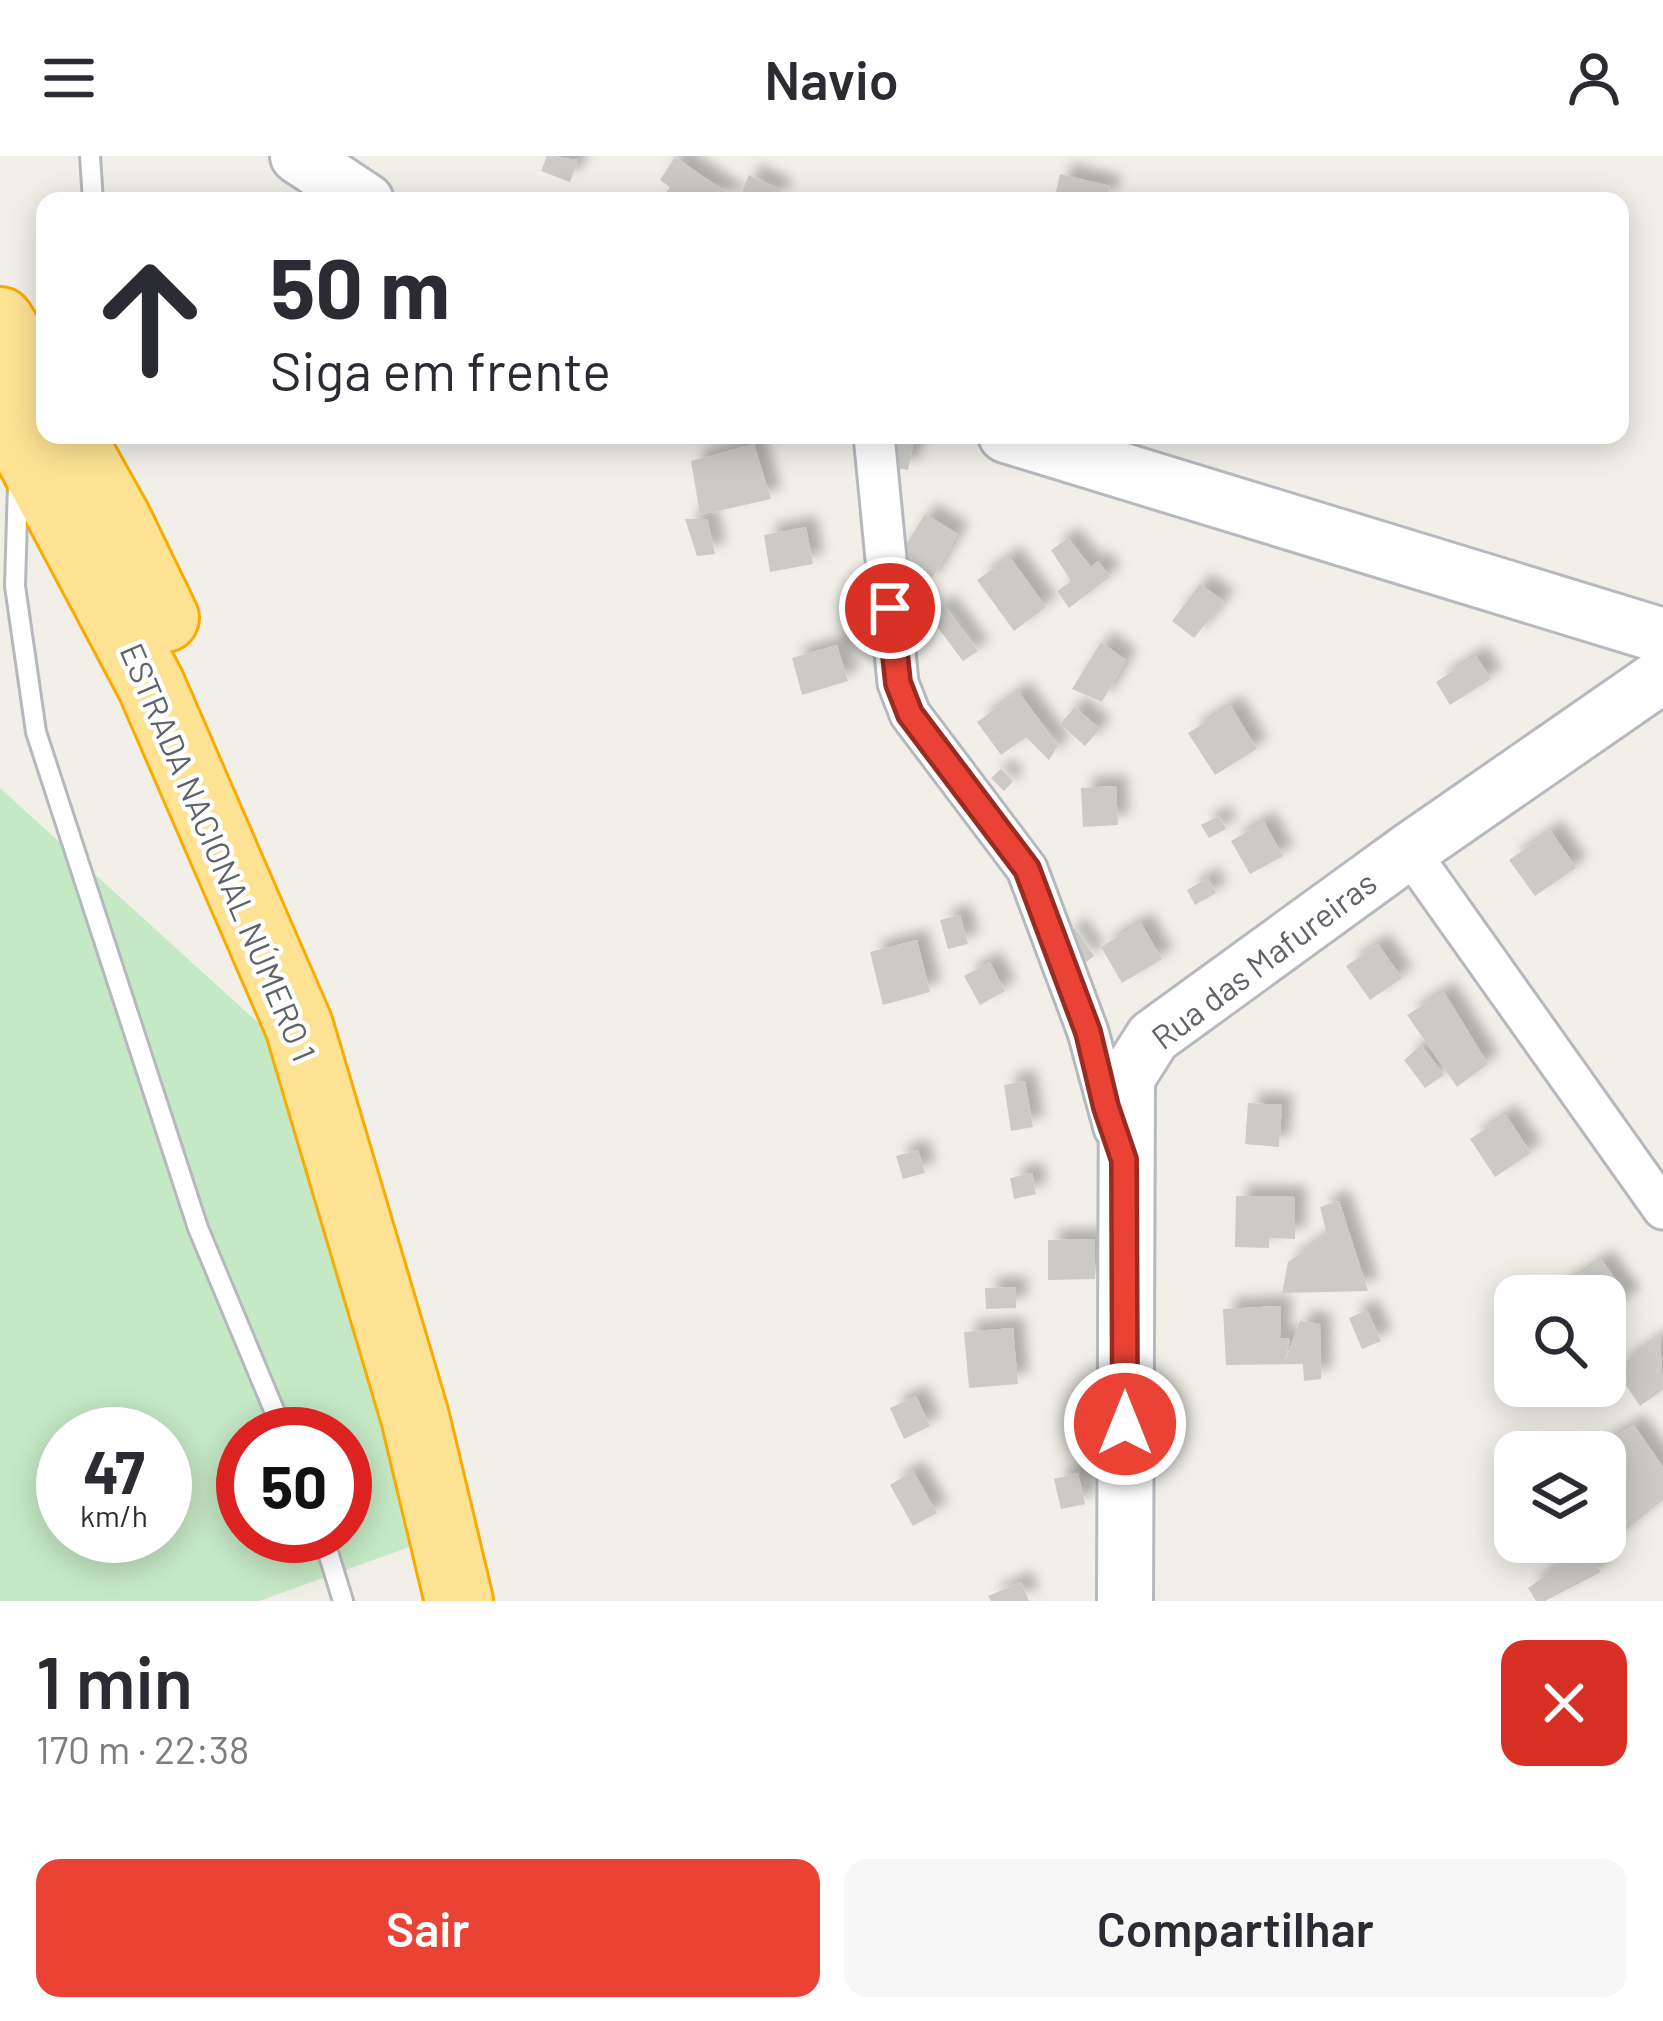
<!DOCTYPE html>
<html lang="pt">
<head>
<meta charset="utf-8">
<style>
	:root { --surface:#fff; --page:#f7f7f7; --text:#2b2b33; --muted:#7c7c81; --accent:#ea4335 }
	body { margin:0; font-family:Barlow,sans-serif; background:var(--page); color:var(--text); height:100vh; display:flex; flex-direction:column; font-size:45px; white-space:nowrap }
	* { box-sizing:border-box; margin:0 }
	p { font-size:39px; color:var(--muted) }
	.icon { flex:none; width:66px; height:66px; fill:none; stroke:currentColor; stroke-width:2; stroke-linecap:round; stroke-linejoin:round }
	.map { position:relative; height:1445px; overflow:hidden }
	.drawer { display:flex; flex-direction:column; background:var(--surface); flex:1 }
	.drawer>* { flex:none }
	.hud { position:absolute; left:36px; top:36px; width:1593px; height:252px; border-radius:24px; box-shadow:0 6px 30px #0003; background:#fff; color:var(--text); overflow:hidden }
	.tools { position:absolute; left:1494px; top:1119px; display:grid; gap:24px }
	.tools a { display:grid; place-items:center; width:132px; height:132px; border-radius:24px; background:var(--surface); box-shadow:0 6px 30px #0003; font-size:60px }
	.speed { position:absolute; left:36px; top:1251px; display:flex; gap:24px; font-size:60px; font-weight:700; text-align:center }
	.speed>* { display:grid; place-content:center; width:156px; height:156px; border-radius:50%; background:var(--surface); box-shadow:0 6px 30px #0003; line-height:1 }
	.speed small { font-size:30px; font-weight:400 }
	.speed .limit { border:18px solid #d22; background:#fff; color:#111 }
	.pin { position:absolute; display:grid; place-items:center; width:102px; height:102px; color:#fff; margin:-51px; border:6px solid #fff; border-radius:50%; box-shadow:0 3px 12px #0007 }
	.me { position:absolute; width:132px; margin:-66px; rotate:0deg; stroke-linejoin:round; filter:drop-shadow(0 0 9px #0008) }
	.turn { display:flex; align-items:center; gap:42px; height:252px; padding:0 36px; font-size:54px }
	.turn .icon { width:156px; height:156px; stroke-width:2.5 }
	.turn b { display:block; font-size:84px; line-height:102px }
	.round { display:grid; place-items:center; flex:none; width:126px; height:126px; border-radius:24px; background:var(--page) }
	.headline { display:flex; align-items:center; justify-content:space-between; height:204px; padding:0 36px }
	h1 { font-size:72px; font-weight:600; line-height:90px }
	.action { display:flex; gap:24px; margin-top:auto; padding:24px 36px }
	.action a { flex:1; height:138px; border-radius:24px; background:var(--accent); color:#fff; font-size:48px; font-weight:600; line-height:138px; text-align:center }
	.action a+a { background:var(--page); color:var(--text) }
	header { display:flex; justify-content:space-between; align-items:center; height:156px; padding:0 36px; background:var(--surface); font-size:54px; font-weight:600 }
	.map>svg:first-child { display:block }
</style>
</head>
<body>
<header><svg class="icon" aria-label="menu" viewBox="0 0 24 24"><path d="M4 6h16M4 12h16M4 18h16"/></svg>Navio<svg class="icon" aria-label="person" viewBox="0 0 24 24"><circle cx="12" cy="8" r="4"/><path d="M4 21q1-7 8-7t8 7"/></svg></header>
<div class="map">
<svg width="1663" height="1445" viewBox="0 0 1663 1445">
	<defs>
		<filter id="shadow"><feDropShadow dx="11" dy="-11" stdDeviation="6" flood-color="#0004"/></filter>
	</defs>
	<rect width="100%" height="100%" fill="#f1efe8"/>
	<path fill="#c5e8c5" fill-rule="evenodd" d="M 0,632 L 287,893 L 415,1389 L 259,1445 L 0,1445 ZM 63,1278 L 165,1278 L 165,1380 L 63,1380 ZM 243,1278 L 345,1278 L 345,1380 L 243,1380 Z"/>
	<path fill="#cccac5" filter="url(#shadow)" d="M 547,0 L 578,4 L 570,26 L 541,15 Z
		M 675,1 L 739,45 L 660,45 L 670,31 L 660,24 Z
		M 1060,18 L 1110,30 L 1106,45 L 1054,45 Z
		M 749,19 L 781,34 L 775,45 L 754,45 L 755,41 L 742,35 Z
		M 893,280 L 914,285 L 908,314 L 886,310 Z
		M 754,288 L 771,343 L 700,359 L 691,305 Z
		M 925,358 L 958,378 L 927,430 L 893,410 Z
		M 685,363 L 707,363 L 715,398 L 697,400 Z
		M 806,371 L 813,408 L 770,416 L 764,379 Z
		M 1068,382 L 1091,411 L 1098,405 L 1110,421 L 1069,452 L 1057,435 L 1071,425 L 1051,394 Z
		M 1010,401 L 1046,451 L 1014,475 L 977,424 Z
		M 1200,428 L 1224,445 L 1194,482 L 1172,465 Z
		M 944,449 L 978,495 L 963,505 L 929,460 Z
		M 1101,486 L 1126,504 L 1102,546 L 1072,533 Z
		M 837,489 L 848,525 L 802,539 L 792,502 Z
		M 1476,500 L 1491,523 L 1450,549 L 1436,526 Z
		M 1019,536 L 1058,590 L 1049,604 L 1026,581 L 1001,599 L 977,566 Z
		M 1231,550 L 1257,593 L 1215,619 L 1188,577 Z
		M 1075,551 L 1100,573 L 1085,590 L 1060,568 Z
		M 1001,613 L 1013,625 L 1004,635 L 991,622 Z
		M 1116,630 L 1118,669 L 1083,671 L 1081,632 Z
		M 1219,660 L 1226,673 L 1209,682 L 1201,669 Z
		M 1264,666 L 1283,700 L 1250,718 L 1231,685 Z
		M 1551,675 L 1576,712 L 1535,740 L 1509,704 Z
		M 1208,722 L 1216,737 L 1195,749 L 1187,734 Z
		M 960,759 L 968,788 L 948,793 L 940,764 Z
		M 1141,767 L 1162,803 L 1122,827 L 1101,791 Z
		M 1075,772 L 1094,800 L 1083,808 L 1064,781 Z
		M 917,784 L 930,836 L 883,849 L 870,796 Z
		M 1378,788 L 1402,822 L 1370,844 L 1346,810 Z
		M 990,806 L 1005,835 L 980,849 L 964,820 Z
		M 1444,836 L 1488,908 L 1457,931 L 1407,859 Z
		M 1421,889 L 1444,919 L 1425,932 L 1404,904 Z
		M 1025,925 L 1033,971 L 1011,975 L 1004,929 Z
		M 1248,947 L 1282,949 L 1279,991 L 1245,988 Z
		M 1506,959 L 1531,997 L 1495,1021 L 1470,983 Z
		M 918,994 L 925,1017 L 903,1023 L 896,1000 Z
		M 1032,1017 L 1036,1038 L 1014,1043 L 1010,1022 Z
		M 1236,1040 L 1295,1041 L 1295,1083 L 1269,1082 L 1269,1092 L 1235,1091 Z
		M 1339,1045 L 1368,1135 L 1282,1137 L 1288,1106 L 1327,1079 L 1320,1051 Z
		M 1095,1083 L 1095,1123 L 1048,1124 L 1048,1084 Z
		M 1602,1104 L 1629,1143 L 1605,1160 L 1605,1140 L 1560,1140 L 1556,1135 Z
		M 1016,1131 L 1016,1152 L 986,1153 L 985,1132 Z
		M 1281,1150 L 1280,1182 L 1290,1183 L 1285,1205 L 1300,1165 L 1320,1168 L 1321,1223 L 1304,1225 L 1303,1208 L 1226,1209 L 1223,1153 Z
		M 1367,1154 L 1381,1185 L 1362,1193 L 1349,1162 Z
		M 1013,1172 L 1018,1228 L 969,1232 L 964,1176 Z
		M 1660,1181 L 1663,1234 L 1640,1250 L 1615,1213 Z
		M 916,1240 L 930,1270 L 904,1283 L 890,1252 Z
		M 1634,1269 L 1663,1311 L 1663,1344 L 1599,1396 L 1593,1386 L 1605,1386 L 1605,1296 L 1588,1296 Z
		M 913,1315 L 937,1357 L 913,1370 L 890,1329 Z
		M 1078,1317 L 1085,1348 L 1061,1353 L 1054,1323 Z
		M 1586,1391 L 1601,1416 L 1545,1445 L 1536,1445 L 1528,1432 Z
		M 1021,1426 L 1029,1445 L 991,1445 L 988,1440 Z"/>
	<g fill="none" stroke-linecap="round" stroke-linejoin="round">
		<defs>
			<path id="lane" d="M 90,0 L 93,45
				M 18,328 L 15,430 L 36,576 L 198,1072 L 284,1278
				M 323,1380 L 343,1445"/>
			<path id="street" d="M 874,279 L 898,527 L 910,558 L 1027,713 L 1088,876 L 1114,972
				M 1409,695 L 1663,1053"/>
			<path id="secondary" d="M 298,0 L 366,45
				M 1006,279 L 1663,480
				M 1125,1445 L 1127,922 L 1153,881 L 1409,695 L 1663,519"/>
			<path id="highway" d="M 0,165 L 45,236
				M 0,245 L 151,529 L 299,870 L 415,1261 L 459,1445
				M 70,279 L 117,363 L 165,462"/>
		</defs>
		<use href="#lane" stroke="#b5b8bc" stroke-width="24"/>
		<use href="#street" stroke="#b5b8bc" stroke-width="45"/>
		<use href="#secondary" stroke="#b6babf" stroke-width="60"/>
		<use href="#highway" stroke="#f9ab00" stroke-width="72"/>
		<use href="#lane" stroke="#fff" stroke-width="18"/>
		<use href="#street" stroke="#fff" stroke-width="39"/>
		<use href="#secondary" stroke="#fff" stroke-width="54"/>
		<use href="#highway" stroke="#fde293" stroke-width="66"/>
	</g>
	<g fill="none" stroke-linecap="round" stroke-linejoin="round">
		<defs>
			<path id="route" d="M 890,452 L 898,527 L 910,558 L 1027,713 L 1088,876 L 1106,951 L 1124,1004 L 1125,1268"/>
		</defs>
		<use href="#route" stroke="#982c22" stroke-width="30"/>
		<use href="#route" stroke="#ea4335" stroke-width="21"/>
	</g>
	<g text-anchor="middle" stroke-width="9" stroke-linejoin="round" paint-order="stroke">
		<g font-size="33" fill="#5f6368" stroke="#fff">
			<text transform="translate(218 696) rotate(67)" y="12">ESTRADA NACIONAL NÚMERO 1</text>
			<text transform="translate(1264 804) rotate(-37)" y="12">Rua das Mafureiras</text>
		</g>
	</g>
</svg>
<div class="tools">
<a><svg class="icon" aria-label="search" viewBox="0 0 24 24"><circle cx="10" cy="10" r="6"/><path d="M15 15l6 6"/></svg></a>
<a><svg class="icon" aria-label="layers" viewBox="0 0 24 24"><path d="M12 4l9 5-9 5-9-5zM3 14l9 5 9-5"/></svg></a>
</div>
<div class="speed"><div>47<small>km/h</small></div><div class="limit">50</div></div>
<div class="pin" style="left:890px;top:452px;background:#d93025"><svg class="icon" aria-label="arrive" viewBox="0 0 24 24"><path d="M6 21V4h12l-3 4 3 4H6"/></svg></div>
<svg class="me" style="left:1125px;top:1268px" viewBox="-20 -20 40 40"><circle r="17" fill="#ea4335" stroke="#fff" stroke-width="3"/><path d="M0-11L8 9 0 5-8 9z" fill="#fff"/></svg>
<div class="hud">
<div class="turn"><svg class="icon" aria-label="ahead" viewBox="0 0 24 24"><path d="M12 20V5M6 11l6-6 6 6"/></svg><div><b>50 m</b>Siga em frente</div></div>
</div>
</div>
<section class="drawer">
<div class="headline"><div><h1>1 min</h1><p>170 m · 22:38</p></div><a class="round" style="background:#d93025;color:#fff"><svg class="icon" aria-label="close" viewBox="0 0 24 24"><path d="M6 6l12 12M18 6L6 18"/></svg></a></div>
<div class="action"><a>Sair</a><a>Compartilhar</a></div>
</section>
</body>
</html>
